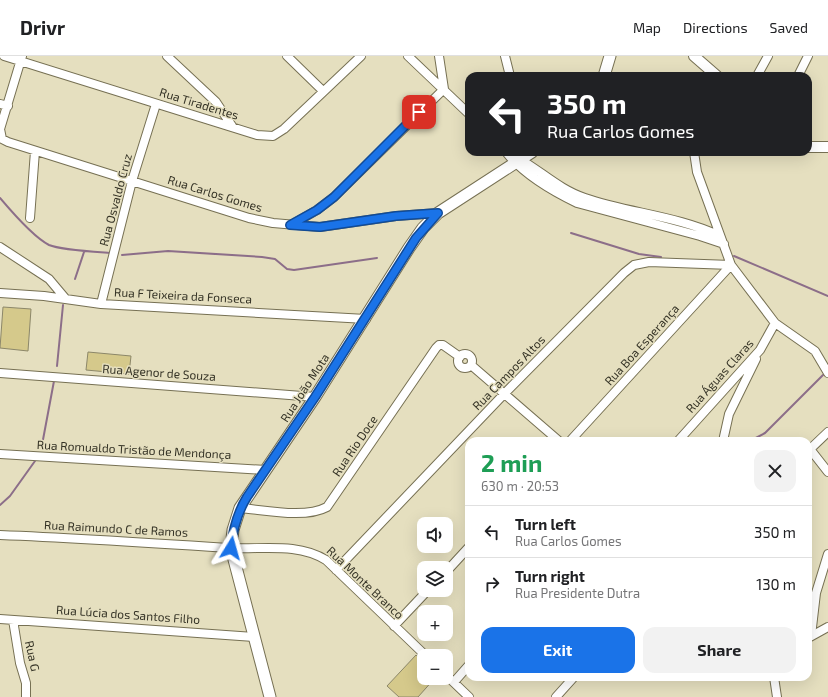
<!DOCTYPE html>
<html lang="en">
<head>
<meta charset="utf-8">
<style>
	:root { --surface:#fff; --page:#f2f2f2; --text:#202124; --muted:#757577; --line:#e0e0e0; --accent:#1a73e8 }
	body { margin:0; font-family:"Exo 2",sans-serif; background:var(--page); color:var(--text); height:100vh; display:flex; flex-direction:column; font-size:15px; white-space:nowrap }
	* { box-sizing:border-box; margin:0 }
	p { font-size:13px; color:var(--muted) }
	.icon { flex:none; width:22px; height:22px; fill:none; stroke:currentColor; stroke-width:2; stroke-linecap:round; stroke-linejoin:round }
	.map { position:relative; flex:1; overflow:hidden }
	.drawer { position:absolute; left:465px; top:381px; width:347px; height:244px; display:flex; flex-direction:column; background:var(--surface); border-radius:12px; box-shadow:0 4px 16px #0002 }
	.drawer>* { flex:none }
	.banner { position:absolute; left:465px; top:16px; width:347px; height:84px; border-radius:12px; box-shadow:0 4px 16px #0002; background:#202124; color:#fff; overflow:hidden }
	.fabs { position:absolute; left:417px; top:461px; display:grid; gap:8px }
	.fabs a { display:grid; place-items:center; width:36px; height:36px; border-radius:8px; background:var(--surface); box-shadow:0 4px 16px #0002; font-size:20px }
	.pin { position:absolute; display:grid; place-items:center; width:34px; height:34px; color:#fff; margin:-17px; border-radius:8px; box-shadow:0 2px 6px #0006 }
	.me { position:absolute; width:44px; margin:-22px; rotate:8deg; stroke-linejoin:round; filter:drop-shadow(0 0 3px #0008) }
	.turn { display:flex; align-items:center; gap:14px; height:84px; padding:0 16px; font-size:18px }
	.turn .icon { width:52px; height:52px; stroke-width:2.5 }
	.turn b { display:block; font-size:28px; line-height:34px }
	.round { display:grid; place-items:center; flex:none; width:42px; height:42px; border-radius:12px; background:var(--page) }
	.head { display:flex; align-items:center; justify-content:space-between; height:68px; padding:0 16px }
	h1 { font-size:24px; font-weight:700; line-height:30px; color:#1e9e55 }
	.cta { display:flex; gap:8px; margin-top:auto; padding:8px 16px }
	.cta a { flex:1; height:46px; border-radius:12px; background:var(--accent); color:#fff; font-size:16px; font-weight:700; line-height:46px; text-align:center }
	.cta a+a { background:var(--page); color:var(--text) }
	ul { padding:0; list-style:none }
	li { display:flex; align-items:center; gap:12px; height:52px; padding:0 16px; border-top:1px solid var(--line) }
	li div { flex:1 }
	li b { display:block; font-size:15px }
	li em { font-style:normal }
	header { display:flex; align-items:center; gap:24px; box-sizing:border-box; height:56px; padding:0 20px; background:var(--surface); border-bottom:1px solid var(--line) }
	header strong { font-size:19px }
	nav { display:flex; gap:22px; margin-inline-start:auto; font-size:14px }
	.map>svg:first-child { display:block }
</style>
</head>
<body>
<header>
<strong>Drivr</strong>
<nav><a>Map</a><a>Directions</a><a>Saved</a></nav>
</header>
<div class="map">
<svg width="828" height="641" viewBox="0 0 828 641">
	<rect width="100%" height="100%" fill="#e5dfbf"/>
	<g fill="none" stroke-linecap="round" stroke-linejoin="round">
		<path stroke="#8c6e89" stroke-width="2" d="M 0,142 C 11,155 35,182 49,189 C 61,194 97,196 110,197
			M 571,177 L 639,198 L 661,201
			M 122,199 L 168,195 L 262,201 L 275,203 L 287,213 L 294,214 L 377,202
			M 734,200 L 828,240
			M 75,223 L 84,196
			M 57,310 L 63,249
			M 750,385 L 765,377 L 823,319
			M 42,389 L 54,325
			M 0,449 L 10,440 L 35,405"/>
	</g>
	<path fill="#d5c98b" stroke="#8c8769" d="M 3,251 L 31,253 L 28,295 L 0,292 Z
		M 88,296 L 131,300 L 129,318 L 86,314 Z
		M 416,599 L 424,607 L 424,622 L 435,622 L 418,641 L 399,641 L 387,630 Z"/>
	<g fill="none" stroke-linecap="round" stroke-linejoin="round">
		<defs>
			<path id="minor" d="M 4,0 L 257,79 L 273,80 L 284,73 L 361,0
				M 22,0 L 0,73 L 2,83 L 8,86 L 249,162 L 273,167 L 320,171 L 396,160 L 438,157
				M 167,0 L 216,46 L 232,70
				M 287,0 L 323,35
				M 408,0 L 469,58
				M 505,0 L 510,20
				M 757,20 L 768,0
				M 798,20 L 808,0
				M 0,48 L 8,50
				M 506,96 C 523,118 552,135 577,147 L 700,180 L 724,188
				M 694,96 L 697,116 L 731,209 L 775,267 L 815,295 L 828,317
				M 518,102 C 541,115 560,134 585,142 C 629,157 678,160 720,180
				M 30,162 L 35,95
				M 291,169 L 317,154 L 334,141 L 444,33 L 439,0
				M 0,191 L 49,223 L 65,242
				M 0,237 L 44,240 L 101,248 L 366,263
				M 101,248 L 132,125 L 156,48
				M458 305a7 7 0 1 1 14 0a7 7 0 1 1-14 0Z
				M 471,309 L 559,385
				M 0,317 L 315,341
				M 570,385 L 731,209
				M 678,385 L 760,294 L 775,267
				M 723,385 L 729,358 L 756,303
				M 810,393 L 828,416
				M 808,395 L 828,376
				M 0,398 L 266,414
				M 240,452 C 265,454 305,463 327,451 L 436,292 L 439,289 L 443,289 L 460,301
				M 0,479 C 76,482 152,487 228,492 C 261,494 297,486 326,504 L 426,600
				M 336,514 L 505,337 L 624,217 L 634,209 L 649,206 L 731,209
				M 446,516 L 469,491
				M 0,563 L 254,581
				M 13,564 L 20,607 L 26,627 L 26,641
				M 394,570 L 428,534
				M 811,580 L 816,537 L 828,498
				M 808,582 L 828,571
				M 446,619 L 469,641
				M 774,621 L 777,641
				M 454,626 L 469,609
				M 556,641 L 574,621"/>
			<path id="tertiary" d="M 694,0 L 717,20
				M 808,91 L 828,91"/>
			<path id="secondary" d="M 604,20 L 610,0
				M 270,641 L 231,492 L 233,474 L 240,452 L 315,341 L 409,192 L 423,172 L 438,157 L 532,96"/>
		</defs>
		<use href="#minor" stroke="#767053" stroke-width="10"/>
		<use href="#tertiary" stroke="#767053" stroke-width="12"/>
		<use href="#secondary" stroke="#767053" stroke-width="13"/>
		<use href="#minor" stroke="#fff" stroke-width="8"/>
		<use href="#tertiary" stroke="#fff" stroke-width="10"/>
		<use href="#secondary" stroke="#fff" stroke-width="11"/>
	</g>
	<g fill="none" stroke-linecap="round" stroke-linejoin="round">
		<defs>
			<path id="route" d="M 231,492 C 233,473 237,457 247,441 L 315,341 L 416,182 L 438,157 L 396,160 L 320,171 L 290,169 L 317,154 L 334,141 L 419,56"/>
		</defs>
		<use href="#route" stroke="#114b97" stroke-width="10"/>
		<use href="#route" stroke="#1a73e8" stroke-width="7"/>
	</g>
	<g text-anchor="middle" stroke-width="3" stroke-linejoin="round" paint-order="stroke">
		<g font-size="12" fill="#353326" stroke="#e5dfbf">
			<text transform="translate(199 48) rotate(17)" y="4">Rua Tiradentes</text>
			<text transform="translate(215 138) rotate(17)" y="4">Rua Carlos Gomes</text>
			<text transform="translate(116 144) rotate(-75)" y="4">Rua Osvaldo Cruz</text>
			<text transform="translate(183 240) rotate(3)" y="4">Rua F Teixeira da Fonseca</text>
			<text transform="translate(642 289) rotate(-48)" y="4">Rua Boa Esperança</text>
			<text transform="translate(159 317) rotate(4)" y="4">Rua Agenor de Souza</text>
			<text transform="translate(509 317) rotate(-46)" y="4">Rua Campos Altos</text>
			<text transform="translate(720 320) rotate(-48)" y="4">Rua Águas Claras</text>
			<text transform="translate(305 332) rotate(-57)" y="4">Rua João Mota</text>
			<text transform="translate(355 390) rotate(-56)" y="4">Rua Rio Doce</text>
			<text transform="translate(134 394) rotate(3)" y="4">Rua Romualdo Tristão de Mendonça</text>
			<text transform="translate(116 473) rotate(3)" y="4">Rua Raimundo C de Ramos</text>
			<text transform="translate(365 527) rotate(43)" y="4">Rua Monte Branco</text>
			<text transform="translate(128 559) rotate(4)" y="4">Rua Lúcia dos Santos Filho</text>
			<text transform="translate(32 600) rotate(78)" y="4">Rua G</text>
		</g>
	</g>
</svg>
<div class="fabs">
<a><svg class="icon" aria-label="sound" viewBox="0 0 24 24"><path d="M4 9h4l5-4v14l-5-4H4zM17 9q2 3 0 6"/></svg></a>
<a><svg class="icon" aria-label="layers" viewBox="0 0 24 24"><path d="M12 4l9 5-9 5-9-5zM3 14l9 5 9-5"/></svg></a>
<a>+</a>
<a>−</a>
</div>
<div class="pin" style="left:419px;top:56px;background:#d93025"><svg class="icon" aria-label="arrive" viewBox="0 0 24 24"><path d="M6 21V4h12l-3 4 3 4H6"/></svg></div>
<svg class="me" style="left:231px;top:492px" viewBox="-20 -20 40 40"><path d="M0-17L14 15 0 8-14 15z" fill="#1a73e8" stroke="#fff" stroke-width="4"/></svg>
<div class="banner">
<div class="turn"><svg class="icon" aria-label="left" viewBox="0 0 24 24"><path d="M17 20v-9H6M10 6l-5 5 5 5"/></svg><div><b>350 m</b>Rua Carlos Gomes</div></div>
</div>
<section class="drawer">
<div class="head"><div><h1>2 min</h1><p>630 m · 20:53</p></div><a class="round"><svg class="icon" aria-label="close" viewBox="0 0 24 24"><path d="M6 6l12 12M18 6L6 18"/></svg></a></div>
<ul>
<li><svg class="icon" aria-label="left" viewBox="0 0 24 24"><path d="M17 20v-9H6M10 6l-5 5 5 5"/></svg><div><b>Turn left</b><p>Rua Carlos Gomes</p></div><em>350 m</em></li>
<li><svg class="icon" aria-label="right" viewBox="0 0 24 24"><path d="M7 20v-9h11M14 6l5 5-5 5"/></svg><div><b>Turn right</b><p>Rua Presidente Dutra</p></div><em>130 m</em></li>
</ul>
<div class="cta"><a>Exit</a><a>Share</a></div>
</section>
</div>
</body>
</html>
